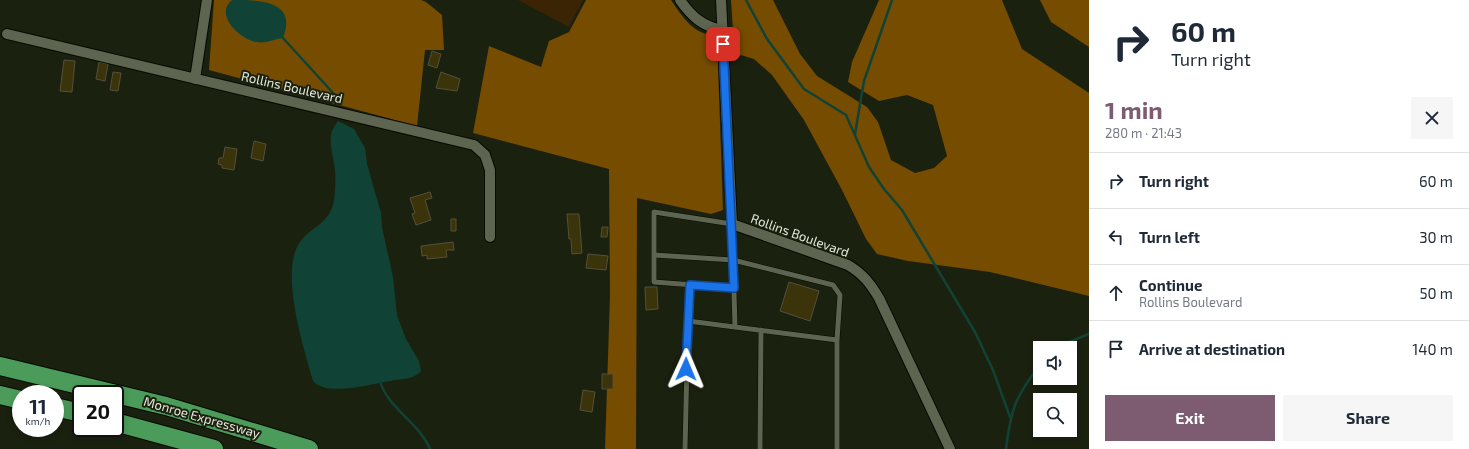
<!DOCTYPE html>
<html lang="en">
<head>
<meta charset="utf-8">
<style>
	:root { --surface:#fff; --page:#f6f6f7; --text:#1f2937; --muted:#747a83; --line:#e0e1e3; --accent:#7d5c71 }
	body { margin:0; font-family:"Exo 2",sans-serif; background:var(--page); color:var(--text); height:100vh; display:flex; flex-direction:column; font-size:15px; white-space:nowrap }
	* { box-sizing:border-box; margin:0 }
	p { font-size:13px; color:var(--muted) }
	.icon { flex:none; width:22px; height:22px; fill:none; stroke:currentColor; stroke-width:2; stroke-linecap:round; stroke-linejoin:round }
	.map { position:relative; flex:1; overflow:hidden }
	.sheet { display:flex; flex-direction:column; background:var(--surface); width:380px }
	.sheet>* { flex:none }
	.top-card { background:#fff; color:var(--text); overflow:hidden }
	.controls { position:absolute; left:1033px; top:341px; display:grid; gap:8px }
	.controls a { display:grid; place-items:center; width:44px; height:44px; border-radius:0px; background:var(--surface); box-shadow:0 2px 6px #0003; font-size:20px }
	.speed { position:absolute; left:12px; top:385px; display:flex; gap:8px; font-size:20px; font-weight:700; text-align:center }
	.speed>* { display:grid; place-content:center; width:52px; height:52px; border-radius:50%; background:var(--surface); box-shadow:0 2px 6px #0003; line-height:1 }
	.speed small { font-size:10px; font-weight:400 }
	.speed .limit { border:2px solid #111; border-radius:6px; background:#fff; color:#111 }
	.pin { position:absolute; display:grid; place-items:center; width:34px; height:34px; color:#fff; margin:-17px; border-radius:8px; box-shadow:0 2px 6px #0006 }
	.me { position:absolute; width:44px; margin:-22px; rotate:1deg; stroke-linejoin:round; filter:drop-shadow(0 0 3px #0008) }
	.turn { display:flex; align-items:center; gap:14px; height:84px; padding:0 16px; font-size:18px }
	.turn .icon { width:52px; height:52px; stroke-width:2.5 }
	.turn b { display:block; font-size:28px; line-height:34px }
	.round { display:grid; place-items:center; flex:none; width:42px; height:42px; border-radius:0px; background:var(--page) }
	.summary { display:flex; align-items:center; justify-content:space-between; height:68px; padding:0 16px }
	h1 { font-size:24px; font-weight:700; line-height:30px; color:var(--accent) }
	.action { display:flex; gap:8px; margin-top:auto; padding:8px 16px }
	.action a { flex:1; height:46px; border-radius:0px; background:var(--accent); color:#fff; font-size:16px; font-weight:700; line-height:46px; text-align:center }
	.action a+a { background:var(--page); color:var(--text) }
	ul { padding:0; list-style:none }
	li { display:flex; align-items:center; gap:12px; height:56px; padding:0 16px; border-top:1px solid var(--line) }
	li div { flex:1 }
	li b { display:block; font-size:15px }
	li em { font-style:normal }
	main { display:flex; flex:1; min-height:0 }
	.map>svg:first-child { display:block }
</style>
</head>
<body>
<main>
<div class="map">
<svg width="1089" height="449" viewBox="0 0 1089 449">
	<rect width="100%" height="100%" fill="#1b210f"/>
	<path fill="#3a2403" d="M 518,0 L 583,0 L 569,27 Z"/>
	<path fill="#764c01" d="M 214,0 L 421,0 L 426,2 L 442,15 L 444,50 L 425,50 L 417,126 L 209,70 Z
		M 586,0 L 671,0 C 683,18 694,35 717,36 L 723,210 L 711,214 L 637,198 L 636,449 L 605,449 L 610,295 L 609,169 L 473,133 L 489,46 L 541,67 L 549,41 L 569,32 Z
		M 731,0 L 773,0 L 800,54 L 817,76 L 867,107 L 878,122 L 891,160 L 915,173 L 934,168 L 947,156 L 933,105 L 907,95 L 879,101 L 848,82 L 852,62 L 879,0 L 1002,0 L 1022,49 L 1089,93 L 1089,296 L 990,272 L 908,261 L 877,254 L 866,239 L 842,190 L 804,120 L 772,75 L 754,59 L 741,55 L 735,61 Z
		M 1040,0 L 1089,0 L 1089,47 L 1051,22 Z"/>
	<path fill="#104336" d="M 232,0 C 259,0 298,0 283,38 C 274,39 266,44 256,42 C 239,39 214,14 232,0 Z
		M 338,121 L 354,129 L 365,148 L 367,164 L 381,213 L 382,227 L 393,277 L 397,315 L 406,339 L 419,361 L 421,371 C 414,380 399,379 389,381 C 372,384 326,397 313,381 C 304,349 279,271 300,242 C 310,227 329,225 334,201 C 335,192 336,179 335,170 C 334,158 328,143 332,131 C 333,128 336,124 338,121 Z"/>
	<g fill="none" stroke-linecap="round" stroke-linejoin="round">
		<path stroke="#104336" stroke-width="2.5" d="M 746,0 L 767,39 L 804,89 L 846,115 L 869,167 L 884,189 L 902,210 L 975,332 L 993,370 L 1010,417
			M 283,38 L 334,94 L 335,103
			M 855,134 L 864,81 L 892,0
			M 1054,348 L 1089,334
			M 380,381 C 388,409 419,422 430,449
			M 1006,449 C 1011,409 1015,397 1040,365"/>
	</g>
	<path fill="#3b330a" stroke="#54503b" d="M 432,51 L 441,54 L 437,68 L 428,65 Z
		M 64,60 L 75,61 L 72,92 L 60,91 Z
		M 99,62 L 108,64 L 105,81 L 96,79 Z
		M 113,72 L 121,73 L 118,91 L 110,90 Z
		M 441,72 L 460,79 L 457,91 L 436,88 Z
		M 254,141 L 266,144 L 263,161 L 251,158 Z
		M 225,147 L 237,149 L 234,170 L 222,168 L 222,165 L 218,164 L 219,158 L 223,158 Z
		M 430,192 L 432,198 L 425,200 L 431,220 L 416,225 L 412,214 L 415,213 L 410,198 Z
		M 567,214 L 579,214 L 582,253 L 572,254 L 571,239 L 569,239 Z
		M 451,219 L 456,219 L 456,231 L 451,231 Z
		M 602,227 L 608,227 L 607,237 L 601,237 Z
		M 453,242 L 454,250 L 446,250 L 447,257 L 427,259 L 427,255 L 422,256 L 421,246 Z
		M 588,254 L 608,256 L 606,270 L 586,268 Z
		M 789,282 L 819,291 L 810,321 L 780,311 Z
		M 645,287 L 657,287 L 658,309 L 646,310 Z
		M 602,374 L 613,374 L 613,389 L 602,389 Z
		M 583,390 L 595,392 L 592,412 L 580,410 Z"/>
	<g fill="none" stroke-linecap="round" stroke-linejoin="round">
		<defs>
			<path id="service" d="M 654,255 L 733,260 L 833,285 L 840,295 L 837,340
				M 734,288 L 654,282 L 654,212 L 732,224 L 735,326
				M 688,321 L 690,285
				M 685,449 L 688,321 L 837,340 L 837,449
				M 760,449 L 761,330"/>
			<path id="minor" d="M 680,0 C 691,16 703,27 723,30
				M 721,0 L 732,224 L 848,265 C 863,274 870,283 879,298 L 950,449
				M 7,34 L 474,145 L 485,155 L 490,170 L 490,237
				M 195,79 L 207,0"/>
			<path id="motorway" d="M 0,366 L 166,406 L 309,449
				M 0,395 L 21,400
				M 55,407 L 81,413
				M 115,422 L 214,449"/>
		</defs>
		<use href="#service" stroke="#060a00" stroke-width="6"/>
		<use href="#minor" stroke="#060a00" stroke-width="12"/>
		<use href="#motorway" stroke="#060a00" stroke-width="20"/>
		<use href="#service" stroke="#5d644f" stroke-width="5"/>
		<use href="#minor" stroke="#5d644f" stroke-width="10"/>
		<use href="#motorway" stroke="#4b9c5a" stroke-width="18"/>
	</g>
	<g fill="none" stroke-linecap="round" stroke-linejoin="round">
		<defs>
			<path id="route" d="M 686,369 L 690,285 L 734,288 L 723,44"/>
		</defs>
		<use href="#route" stroke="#114b97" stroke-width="10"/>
		<use href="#route" stroke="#1a73e8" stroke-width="7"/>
	</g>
	<g text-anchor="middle" stroke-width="4" stroke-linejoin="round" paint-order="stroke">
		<g font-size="13" fill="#e5e9dd" stroke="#1b210f">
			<text transform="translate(292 87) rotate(13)" y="5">Rollins Boulevard</text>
			<text transform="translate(800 235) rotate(20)" y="5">Rollins Boulevard</text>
			<text transform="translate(202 417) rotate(16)" y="5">Monroe Expressway</text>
		</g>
	</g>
</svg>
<div class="controls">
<a><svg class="icon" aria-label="sound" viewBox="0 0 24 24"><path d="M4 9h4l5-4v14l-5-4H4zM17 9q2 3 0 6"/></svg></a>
<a><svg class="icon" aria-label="search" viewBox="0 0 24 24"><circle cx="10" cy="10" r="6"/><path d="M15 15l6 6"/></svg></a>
</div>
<div class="speed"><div>11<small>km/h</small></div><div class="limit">20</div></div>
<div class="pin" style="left:723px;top:44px;background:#d93025"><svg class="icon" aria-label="arrive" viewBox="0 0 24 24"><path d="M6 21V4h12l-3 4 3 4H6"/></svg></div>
<svg class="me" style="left:686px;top:369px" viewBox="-20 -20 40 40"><path d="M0-17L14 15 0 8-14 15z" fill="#1a73e8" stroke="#fff" stroke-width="4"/></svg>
</div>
<section class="sheet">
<div class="top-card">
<div class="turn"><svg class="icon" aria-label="right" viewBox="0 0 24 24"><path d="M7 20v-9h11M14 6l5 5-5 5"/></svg><div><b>60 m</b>Turn right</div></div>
</div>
<div class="summary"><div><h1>1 min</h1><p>280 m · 21:43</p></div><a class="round"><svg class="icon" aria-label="close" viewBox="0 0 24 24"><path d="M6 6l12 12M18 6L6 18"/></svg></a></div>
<ul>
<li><svg class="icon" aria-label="right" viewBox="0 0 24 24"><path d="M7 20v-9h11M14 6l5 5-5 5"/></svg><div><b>Turn right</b></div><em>60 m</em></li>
<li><svg class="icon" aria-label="left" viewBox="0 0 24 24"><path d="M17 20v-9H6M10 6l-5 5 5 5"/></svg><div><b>Turn left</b></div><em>30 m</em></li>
<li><svg class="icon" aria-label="ahead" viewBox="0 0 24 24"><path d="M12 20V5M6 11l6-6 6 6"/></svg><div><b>Continue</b><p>Rollins Boulevard</p></div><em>50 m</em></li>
<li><svg class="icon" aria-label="arrive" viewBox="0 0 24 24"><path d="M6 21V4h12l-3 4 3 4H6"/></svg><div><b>Arrive at destination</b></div><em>140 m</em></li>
</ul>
<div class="action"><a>Exit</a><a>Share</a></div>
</section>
</main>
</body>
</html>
